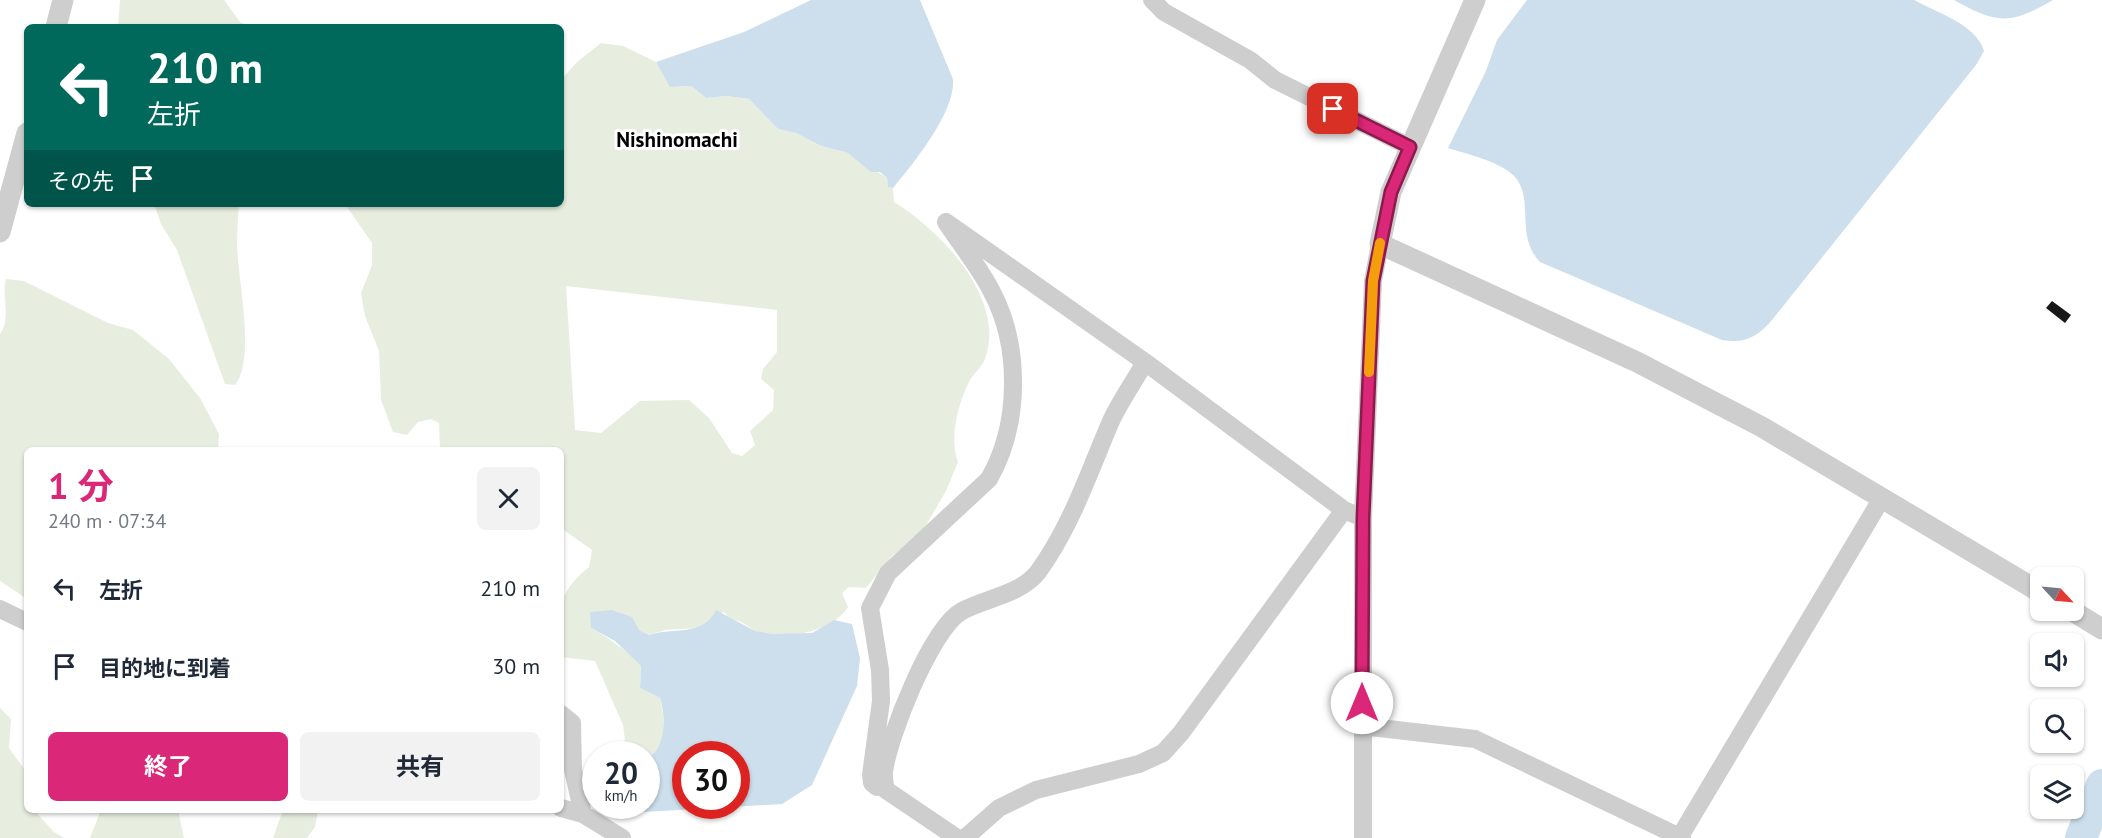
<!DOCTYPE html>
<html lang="ja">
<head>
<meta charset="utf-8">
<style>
	:root { --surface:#fff; --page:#f2f2f3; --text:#1f2937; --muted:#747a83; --accent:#db2777 }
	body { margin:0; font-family:"PT Sans","Noto Sans JP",sans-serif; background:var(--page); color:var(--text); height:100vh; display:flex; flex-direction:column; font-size:22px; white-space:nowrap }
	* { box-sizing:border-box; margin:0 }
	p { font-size:20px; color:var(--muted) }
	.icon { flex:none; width:33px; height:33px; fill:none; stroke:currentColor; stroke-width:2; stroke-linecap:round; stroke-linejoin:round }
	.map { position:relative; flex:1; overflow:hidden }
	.sheet { position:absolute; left:24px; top:447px; width:540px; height:366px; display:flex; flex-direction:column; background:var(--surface); border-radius:9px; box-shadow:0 2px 4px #0004 }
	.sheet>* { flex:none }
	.banner { position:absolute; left:24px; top:24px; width:540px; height:183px; border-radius:9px; box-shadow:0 2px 4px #0004; background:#00695c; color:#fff; overflow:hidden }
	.needle { width:39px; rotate:116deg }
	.buttons { position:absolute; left:2030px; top:567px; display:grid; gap:12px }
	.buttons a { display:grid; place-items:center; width:54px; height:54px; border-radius:9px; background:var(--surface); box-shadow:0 2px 4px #0004; font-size:30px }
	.speed { position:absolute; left:582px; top:741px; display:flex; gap:12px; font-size:30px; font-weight:700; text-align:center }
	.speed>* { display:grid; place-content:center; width:78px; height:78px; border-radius:50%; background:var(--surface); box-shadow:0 2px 4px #0004; line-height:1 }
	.speed small { font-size:15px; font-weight:400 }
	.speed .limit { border:9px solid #d22; background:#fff; color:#111 }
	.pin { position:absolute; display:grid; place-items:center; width:51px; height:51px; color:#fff; margin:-26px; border-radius:12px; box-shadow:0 3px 9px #0006 }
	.me { position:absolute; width:66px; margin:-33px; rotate:0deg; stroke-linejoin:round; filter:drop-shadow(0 0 4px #0008) }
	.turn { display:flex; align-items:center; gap:21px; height:126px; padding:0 24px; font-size:27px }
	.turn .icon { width:78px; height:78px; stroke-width:2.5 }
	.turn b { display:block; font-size:42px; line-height:51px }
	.then { display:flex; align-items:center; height:57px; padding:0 24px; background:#0003; gap:12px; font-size:22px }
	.round { display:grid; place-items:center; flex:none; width:63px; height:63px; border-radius:9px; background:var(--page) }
	.head { display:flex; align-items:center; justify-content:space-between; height:102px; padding:0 24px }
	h1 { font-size:36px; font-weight:700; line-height:45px; color:var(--accent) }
	.action { display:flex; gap:12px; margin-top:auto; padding:12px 24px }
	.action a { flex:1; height:69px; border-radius:9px; background:var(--accent); color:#fff; font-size:24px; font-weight:700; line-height:69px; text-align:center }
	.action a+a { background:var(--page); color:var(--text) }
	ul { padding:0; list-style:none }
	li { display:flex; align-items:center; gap:18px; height:78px; padding:0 24px }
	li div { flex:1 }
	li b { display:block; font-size:22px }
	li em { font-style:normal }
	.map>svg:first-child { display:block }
</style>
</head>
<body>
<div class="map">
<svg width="2102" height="838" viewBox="0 0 2102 838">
	<rect width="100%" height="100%" fill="#fff"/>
	<path fill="#e7eee0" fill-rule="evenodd" d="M 120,0 L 224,0 L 241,23 L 258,27 L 118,27 Z
		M 601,43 L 623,46 L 656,62 L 671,87 L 691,86 L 706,98 L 727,96 L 749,99 L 778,129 L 796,133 L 821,146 L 848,153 L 887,178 L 888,186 L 893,188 L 894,202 C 940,230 1007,299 985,359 C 982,367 973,374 969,382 C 958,404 949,438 958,462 L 946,491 L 921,534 L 891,557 L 866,588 L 849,587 L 842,593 L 848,607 C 832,633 782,641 755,631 C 751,629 747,625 743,623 C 735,619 730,620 724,612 L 699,628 L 665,630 L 649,635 L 639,630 L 591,628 C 610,639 626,650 641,666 L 640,688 L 660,698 C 665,716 667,750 647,758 L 646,754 L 612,754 L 625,740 L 623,725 L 595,661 L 561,657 C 561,613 552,597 589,567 L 592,550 L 561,528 L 561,450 L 440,450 L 439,423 L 431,419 L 418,422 L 407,435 L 393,432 L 381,400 L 379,351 L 365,316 L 361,293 L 372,265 L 372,243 L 345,204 L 561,204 L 561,80 L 577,62 ZM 566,286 L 777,310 L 777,352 L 763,369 L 761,379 L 774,390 L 773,410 L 750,431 L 755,445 L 742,456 L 732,453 L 709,418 L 689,400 L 640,401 L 601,433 L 575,430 Z
		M 154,204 L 239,204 C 238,218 237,232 237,246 C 238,280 256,359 235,385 L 225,384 L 177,250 L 161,224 Z
		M 6,279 L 24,281 L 108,323 L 133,330 L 169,359 L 200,398 L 219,434 L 218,450 L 27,450 L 27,599 L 0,581 L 0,334 C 12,317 1,296 6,279 Z
		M 0,708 L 11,719 L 9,748 L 27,773 L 27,810 L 34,810 L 54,832 L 64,838 L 0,838 Z
		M 101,810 L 178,810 L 184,838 L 90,838 Z
		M 283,810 L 318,810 L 315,827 L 307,838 L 273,838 Z"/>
	<path fill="#cddfec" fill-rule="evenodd" d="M 811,0 L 920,0 L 953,79 C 956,111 914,163 893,188 L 888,187 L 887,178 L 880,172 L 871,172 L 848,153 L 821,146 L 796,133 L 778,129 L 749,99 L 727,96 L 706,98 L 691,86 L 670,87 L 656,62 L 744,32 Z
		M 1527,0 L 1914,0 C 1936,12 1977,25 1984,51 L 1976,65 L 1772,320 C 1757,337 1745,344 1722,340 L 1540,262 C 1514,235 1536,197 1513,175 C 1496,160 1469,155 1448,148 L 1486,71 L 1497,40 Z
		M 1954,0 L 2053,0 C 2010,25 1997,24 1954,0 Z
		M 612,610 L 632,617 L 639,630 L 649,635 C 673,627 703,637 716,610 L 755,631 L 772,634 L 812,633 L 834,620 L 852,624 L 860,658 L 857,686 L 812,785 L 782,804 L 627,813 L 623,806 L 646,806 L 647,758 C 666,750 666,715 660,698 L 640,688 L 641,666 L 615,641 L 591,628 L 590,612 ZM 686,754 L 736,754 L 736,806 L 686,806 Z"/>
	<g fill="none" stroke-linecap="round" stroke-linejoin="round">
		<path stroke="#cddfec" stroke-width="32" d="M 2081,838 L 2102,785"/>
	</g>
	<path fill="#181818" d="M 2052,301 L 2071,315 L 2065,323 L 2046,308 Z"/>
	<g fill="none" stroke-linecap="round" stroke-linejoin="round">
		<path stroke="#cecece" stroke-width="18" d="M 1152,0 L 1164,12 L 1250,60 L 1275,80 L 1410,147
			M 0,609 L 27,622
			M 561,714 L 572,723 L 573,770 L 583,814
			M 1362,726 L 1475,739 L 1682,838
			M 885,785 L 877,787 L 872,783 L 871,775 L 881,701 L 880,670 L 870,608 L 888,573 L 989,479 C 1020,425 1021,347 992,292 C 980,268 961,245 946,222 L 1145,362 L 1344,510 L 1363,518
			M 561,808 L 583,814 L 622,838
			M 957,838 L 886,790 C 885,784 883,778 884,772 C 888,738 931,628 962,611 C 985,598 1020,595 1038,572 C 1071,527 1089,472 1111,421 C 1120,401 1134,382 1145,362
			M 965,838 L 999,808 L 1036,790 L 1139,764 L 1163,753 L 1181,733 L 1344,510
			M 1363,838 L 1363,518 L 1373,281 L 1380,244
			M 1679,838 L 1882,498"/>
		<path stroke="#cecece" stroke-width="21" d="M 1475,0 L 1391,192 L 1380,244 L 1637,362 L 1762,427 L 2040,592
			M 56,27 L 63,0
			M 0,232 L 27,133
			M 2071,610 L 2102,629"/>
	</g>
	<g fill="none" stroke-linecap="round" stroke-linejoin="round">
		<defs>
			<path id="route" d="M 1333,109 L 1410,147 L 1391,192 L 1373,281 L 1363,518 L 1362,703"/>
		</defs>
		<use href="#route" stroke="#8e194d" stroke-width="15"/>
		<use href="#route" stroke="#db2777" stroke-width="10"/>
		<path stroke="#f59e0b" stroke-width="10" d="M 1369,372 L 1373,281 L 1380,243"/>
	</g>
	<g text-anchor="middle" stroke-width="6" stroke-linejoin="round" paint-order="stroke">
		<g font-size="21" font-weight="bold" fill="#000" stroke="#fff">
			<text x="677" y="147">Nishinomachi</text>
		</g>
	</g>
</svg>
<div class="buttons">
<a><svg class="needle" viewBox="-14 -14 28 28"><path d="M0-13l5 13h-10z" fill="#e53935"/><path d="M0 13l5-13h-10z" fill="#747a83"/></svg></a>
<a><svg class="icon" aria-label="sound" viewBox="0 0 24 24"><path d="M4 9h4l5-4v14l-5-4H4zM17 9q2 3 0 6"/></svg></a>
<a><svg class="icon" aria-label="search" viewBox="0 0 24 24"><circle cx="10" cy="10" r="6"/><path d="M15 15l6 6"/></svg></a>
<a><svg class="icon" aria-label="layers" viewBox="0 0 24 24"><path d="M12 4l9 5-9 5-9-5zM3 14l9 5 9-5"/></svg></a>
</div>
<div class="speed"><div>20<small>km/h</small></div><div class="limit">30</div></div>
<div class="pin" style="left:1333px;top:109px;background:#d93025"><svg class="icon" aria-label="arrive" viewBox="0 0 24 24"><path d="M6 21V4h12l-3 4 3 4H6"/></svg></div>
<svg class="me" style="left:1362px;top:703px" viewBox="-20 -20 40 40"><circle r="19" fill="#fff"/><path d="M0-13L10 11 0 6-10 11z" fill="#db2777"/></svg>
<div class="banner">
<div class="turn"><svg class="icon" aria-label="left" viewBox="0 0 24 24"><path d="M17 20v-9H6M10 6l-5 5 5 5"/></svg><div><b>210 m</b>左折</div></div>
<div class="then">その先<svg class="icon" aria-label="arrive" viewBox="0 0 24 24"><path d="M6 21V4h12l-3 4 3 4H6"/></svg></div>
</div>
<section class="sheet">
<div class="head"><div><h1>1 分</h1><p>240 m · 07:34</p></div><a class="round"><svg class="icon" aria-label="close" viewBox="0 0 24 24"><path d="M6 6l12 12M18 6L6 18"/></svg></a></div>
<ul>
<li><svg class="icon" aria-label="left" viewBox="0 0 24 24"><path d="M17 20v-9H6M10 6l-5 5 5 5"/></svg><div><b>左折</b></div><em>210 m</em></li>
<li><svg class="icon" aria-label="arrive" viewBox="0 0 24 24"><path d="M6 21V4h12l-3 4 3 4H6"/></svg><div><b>目的地に到着</b></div><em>30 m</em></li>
</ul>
<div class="action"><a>終了</a><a>共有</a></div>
</section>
</div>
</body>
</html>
